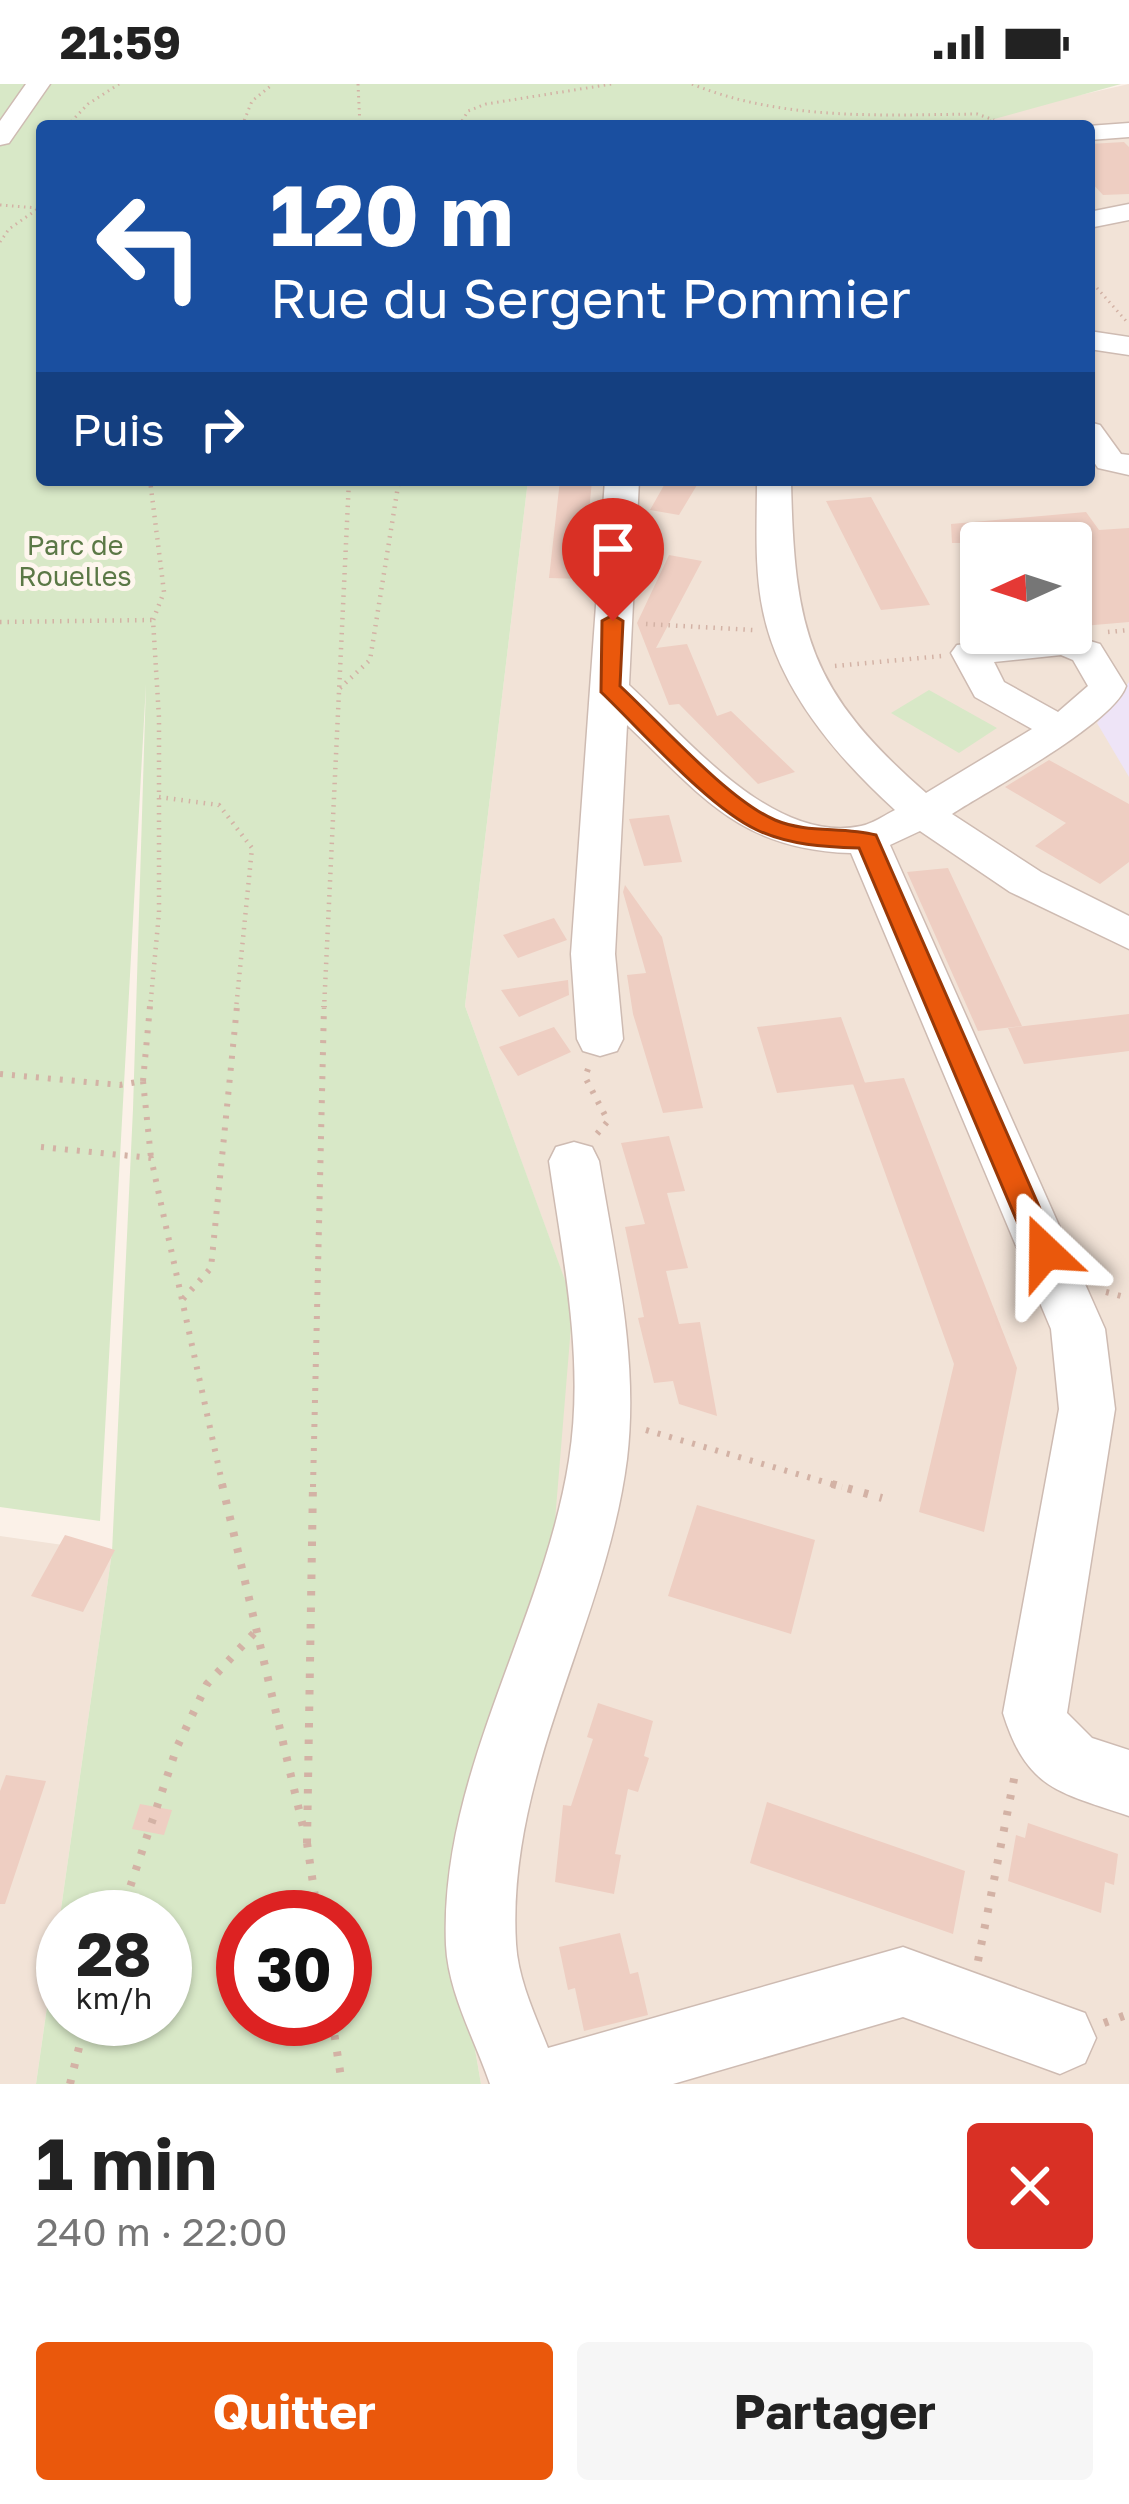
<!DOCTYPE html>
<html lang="fr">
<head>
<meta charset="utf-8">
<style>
	:root { --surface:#fff; --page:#f6f6f6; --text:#222; --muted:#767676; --accent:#ea580c }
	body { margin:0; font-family:"Golos Text",sans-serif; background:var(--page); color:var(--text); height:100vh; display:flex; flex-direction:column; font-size:45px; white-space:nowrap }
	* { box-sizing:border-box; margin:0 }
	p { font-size:39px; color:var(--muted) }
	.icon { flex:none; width:66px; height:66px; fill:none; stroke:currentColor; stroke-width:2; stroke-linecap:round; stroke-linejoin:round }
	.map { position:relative; height:2000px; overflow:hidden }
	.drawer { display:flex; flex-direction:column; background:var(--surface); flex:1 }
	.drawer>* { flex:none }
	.banner { position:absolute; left:36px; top:36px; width:1059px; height:366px; border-radius:12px; box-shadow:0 3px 9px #0004; background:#1a4fa0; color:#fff; overflow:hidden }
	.needle { width:78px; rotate:267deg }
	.tools { position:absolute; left:960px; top:438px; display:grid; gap:24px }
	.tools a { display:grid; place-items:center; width:132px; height:132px; border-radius:12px; background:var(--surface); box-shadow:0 3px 9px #0004; font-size:60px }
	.speed { position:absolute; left:36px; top:1806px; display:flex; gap:24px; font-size:60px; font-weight:700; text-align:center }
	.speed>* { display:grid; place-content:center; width:156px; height:156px; border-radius:50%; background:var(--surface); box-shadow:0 3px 9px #0004; line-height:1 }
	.speed small { font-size:30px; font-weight:400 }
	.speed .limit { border:18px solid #d22; background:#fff; color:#111 }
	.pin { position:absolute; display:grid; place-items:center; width:102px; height:102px; color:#fff; margin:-123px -51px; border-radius:50% 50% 50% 0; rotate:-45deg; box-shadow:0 0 12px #0007 }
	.pin .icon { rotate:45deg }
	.me { position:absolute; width:132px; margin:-66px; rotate:337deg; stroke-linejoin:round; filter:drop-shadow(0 0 9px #0008) }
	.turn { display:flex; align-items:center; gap:42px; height:252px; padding:0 36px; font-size:54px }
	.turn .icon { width:156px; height:156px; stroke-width:2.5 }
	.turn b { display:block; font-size:84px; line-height:102px }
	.then { display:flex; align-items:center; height:114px; padding:0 36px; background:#0003; gap:24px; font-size:45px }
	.round { display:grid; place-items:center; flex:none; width:126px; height:126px; border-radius:12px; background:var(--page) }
	.overview { display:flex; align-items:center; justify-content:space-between; height:204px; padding:0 36px }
	h1 { font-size:72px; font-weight:700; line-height:90px }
	.action { display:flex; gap:24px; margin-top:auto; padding:24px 36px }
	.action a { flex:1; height:138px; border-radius:12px; background:var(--accent); color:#fff; font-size:48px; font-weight:700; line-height:138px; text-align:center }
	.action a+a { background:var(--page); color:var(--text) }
	.status { display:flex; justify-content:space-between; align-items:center; height:84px; padding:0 60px; background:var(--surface); direction:ltr }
	.status svg { height:33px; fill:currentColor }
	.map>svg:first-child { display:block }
</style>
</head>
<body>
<div class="status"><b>21:59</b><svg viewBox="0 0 49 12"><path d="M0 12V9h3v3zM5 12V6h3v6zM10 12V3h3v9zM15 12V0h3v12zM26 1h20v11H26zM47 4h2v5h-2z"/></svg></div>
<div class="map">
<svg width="1129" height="2000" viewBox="0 0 1129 2000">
	<rect width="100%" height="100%" fill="#fbf1e8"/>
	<path fill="#f2e3d7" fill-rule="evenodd" d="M 1129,0 L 1129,2000 L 481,2000 L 449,1814 L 573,1219 L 465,922 L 528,396 L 1089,396 L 1089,42 L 969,42 L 1014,26 ZM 981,459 L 1071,459 L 1071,549 L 981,549 Z
		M 0,1452 L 112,1468 L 36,2000 L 0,2000 Z"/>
	<path fill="#eee4f7" d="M 1129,598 L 1129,693 L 1097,639 Z"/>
	<path fill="#d8e8c7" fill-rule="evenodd" d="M 0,0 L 1121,0 L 969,42 L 42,42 L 42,396 L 528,396 L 465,922 L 573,1218 L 554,1449 L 449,1814 L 481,2000 L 36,2000 L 112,1468 L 133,1025 L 146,600 L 100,1437 L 0,1423 ZM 63,1833 L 165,1833 L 165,1935 L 63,1935 ZM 243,1833 L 345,1833 L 345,1935 L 243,1935 Z
		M 929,606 L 997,644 L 959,669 L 891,629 Z"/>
	<path fill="#eecec2" d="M 1124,58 L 1129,63 L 1129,110 L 1103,111 L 1089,96 L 1089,60 Z
		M 560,396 L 592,396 L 583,495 L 549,494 Z
		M 667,396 L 700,396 L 679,431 L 650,426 Z
		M 871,413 L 930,521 L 881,526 L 826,417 Z
		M 1086,428 L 1099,446 L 1129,444 L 1129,538 L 1071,543 L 1071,459 L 952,459 L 951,440 Z
		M 669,471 L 702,477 L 656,564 L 687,560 L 717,632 L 731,627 L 795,688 L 758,700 L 679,620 L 669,621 L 637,539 Z
		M 1049,676 L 1129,720 L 1129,778 L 1100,800 L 1035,762 L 1066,739 L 1005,703 Z
		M 669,731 L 682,778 L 644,782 L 629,735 Z
		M 948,784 L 1022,942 L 978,947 L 907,788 Z
		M 625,801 L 662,853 L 703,1024 L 663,1029 L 633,930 L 627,891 L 646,889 L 623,808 Z
		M 554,834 L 567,856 L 518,874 L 503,851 Z
		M 568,896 L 569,911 L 519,933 L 501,906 Z
		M 1129,930 L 1129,967 L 1024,980 L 1008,944 Z
		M 841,933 L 865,999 L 777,1009 L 757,943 Z
		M 554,943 L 571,968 L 518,992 L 499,963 Z
		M 904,994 L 1017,1284 L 984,1448 L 919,1428 L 954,1280 L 853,1000 Z
		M 669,1052 L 685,1107 L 667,1109 L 688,1184 L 666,1187 L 679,1240 L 700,1238 L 717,1332 L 679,1320 L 673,1297 L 654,1299 L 638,1234 L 644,1233 L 625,1143 L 645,1140 L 621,1059 Z
		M 697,1421 L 815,1456 L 791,1550 L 668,1512 Z
		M 65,1451 L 115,1466 L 83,1528 L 31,1512 Z
		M 598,1619 L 653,1637 L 644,1672 L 649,1674 L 638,1708 L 628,1705 L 615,1770 L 621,1771 L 614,1810 L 555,1798 L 563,1721 L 571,1722 L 593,1655 L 587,1653 Z
		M 6,1691 L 46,1697 L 5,1820 L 0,1820 L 0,1707 Z
		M 767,1718 L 965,1787 L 953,1850 L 750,1779 Z
		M 140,1720 L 172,1726 L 164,1751 L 132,1745 Z
		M 1028,1739 L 1118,1770 L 1114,1801 L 1105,1798 L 1101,1829 L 1008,1797 L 1016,1751 L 1025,1754 Z
		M 620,1849 L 630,1890 L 638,1888 L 648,1931 L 584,1947 L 575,1904 L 568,1906 L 559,1863 Z"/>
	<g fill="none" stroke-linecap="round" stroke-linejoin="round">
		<defs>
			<path id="minor" d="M 26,0 L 50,0 L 9,59 L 0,61 L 0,37 Z
				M 1129,39 L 1129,53 L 1089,56 L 1088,42 Z
				M 1129,120 L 1129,136 L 1089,144 L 1089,128 Z
				M 1089,247 L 1129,253 L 1129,271 L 1089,265 Z
				M 1089,338 L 1100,341 L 1121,370 L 1129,371 L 1129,391 L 1098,384 L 1089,371 Z
				M 605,396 L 639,396 L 629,601 C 687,654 773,761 861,742 C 872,740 885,731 895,726 C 837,673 779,606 763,527 C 754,484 757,439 757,396 L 791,396 C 794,547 809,607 926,709 L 1032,645 L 975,613 L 951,569 L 957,561 L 1063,549 L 1100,560 L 1126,602 C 1114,639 989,706 952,730 L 1041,788 L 1129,832 L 1129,865 L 1010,808 L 920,747 L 890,761 L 1105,1245 L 1115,1325 L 1067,1629 L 1092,1654 L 1129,1666 L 1129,1732 C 1059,1708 1027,1706 1003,1629 L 1059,1325 L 1051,1245 L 851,769 C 739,765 703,713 627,641 L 615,870 L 623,955 L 617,967 L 600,972 L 583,967 L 577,955 L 571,870 ZM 1061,571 L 1073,576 L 1088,602 L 1058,628 L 1004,598 L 994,578 Z
				M 574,1058 L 592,1063 L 599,1077 C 615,1175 639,1275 627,1375 C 606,1540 506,1690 516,1860 C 518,1895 535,1931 548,1964 L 903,1863 L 1085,1929 L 1096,1954 L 1085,1979 L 1060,1990 L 903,1933 L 673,2000 L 490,2000 C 475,1956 448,1908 446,1861 C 439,1691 543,1541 569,1376 C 585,1277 563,1175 549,1077 L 556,1063 Z"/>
		</defs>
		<use href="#minor" stroke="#cebbb2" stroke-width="3"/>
		<path stroke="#d3b2a5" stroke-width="3" stroke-dasharray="1.5 4.5" stroke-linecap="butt" d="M 358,0 L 360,42
			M 692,0 C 782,37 882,31 977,30 L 994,36
			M 67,42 L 88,20 L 119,0
			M 242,42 L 252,17 L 273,0
			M 459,42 L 468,27 L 486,20 L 612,0
			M 979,42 L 994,36
			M 0,121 L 38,124
			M 0,158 L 9,145 L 42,122
			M 1089,195 L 1127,238"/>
		<path stroke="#d3b2a5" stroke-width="4.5" stroke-dasharray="1.5 6" stroke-linecap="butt" d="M 0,538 L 152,536
			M 646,540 L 753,546
			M 1108,548 L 1129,546
			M 835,582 L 942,572
			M 340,604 L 370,576 L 399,396
			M 159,713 L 219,721 L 252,764 L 236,925
			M 150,925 L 159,829 L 159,634 L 153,536 L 164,508 L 150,396
			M 324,925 L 349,396"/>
		<path stroke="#d3b2a5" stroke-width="6" stroke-dasharray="3 9" stroke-linecap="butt" d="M 588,985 L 585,993 L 608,1037 L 596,1051
			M 0,990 L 120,1001 L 143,997 L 151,1074
			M 143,997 L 150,922
			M 41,1063 L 151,1074 L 223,1403
			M 1106,1208 L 1129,1214
			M 183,1215 L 211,1184 L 237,922
			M 646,1346 L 842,1403
			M 313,1403 L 324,922"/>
		<path stroke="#d3b2a5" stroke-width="8" stroke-dasharray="4.5 12" stroke-linecap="butt" d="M 222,1400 L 304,1747
			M 832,1400 L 882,1414
			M 307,1759 L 313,1400
			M 307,1759 L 318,1833
			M 120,1833 L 177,1663 L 207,1600 L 255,1548
			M 978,1877 L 1015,1690
			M 332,1935 L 342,2000
			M 1104,1939 L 1129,1930
			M 70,2000 L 86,1935"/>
		<use href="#minor" fill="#fff" fill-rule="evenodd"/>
	</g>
	<path fill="#ea580c" stroke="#983908" stroke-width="3" d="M 613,531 L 623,537 L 620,602 C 659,638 728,716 775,736 C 808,750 842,742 876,751 L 1059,1168 L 1055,1176 L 1034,1176 L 1030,1168 L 859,764 C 824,763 789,761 757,746 C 709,724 641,646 601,608 L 602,537 Z"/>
	<g text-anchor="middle" stroke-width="10" stroke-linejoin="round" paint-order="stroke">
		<g font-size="27" fill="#5b7846" stroke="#fef6ee">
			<text x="75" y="471">Parc de<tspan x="75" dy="31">Rouelles</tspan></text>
		</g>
	</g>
</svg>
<div class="tools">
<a><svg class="needle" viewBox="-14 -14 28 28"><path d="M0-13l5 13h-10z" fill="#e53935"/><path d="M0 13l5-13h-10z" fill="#767676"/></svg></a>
</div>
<div class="speed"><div>28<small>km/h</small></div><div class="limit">30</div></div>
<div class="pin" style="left:613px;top:537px;background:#d93025"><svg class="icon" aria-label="arrive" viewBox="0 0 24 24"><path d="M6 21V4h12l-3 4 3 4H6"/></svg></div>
<svg class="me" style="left:1045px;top:1168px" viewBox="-20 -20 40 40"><path d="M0-17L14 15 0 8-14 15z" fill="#ea580c" stroke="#fff" stroke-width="4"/></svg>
<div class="banner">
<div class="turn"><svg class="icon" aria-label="left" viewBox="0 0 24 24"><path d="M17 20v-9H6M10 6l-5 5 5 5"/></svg><div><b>120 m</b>Rue du Sergent Pommier</div></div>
<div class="then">Puis<svg class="icon" aria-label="right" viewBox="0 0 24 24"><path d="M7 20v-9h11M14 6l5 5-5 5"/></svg></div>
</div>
</div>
<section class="drawer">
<div class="overview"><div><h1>1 min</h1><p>240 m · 22:00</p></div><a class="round" style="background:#d93025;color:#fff"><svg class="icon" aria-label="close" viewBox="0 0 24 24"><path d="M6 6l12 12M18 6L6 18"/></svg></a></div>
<div class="action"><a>Quitter</a><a>Partager</a></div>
</section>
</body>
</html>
